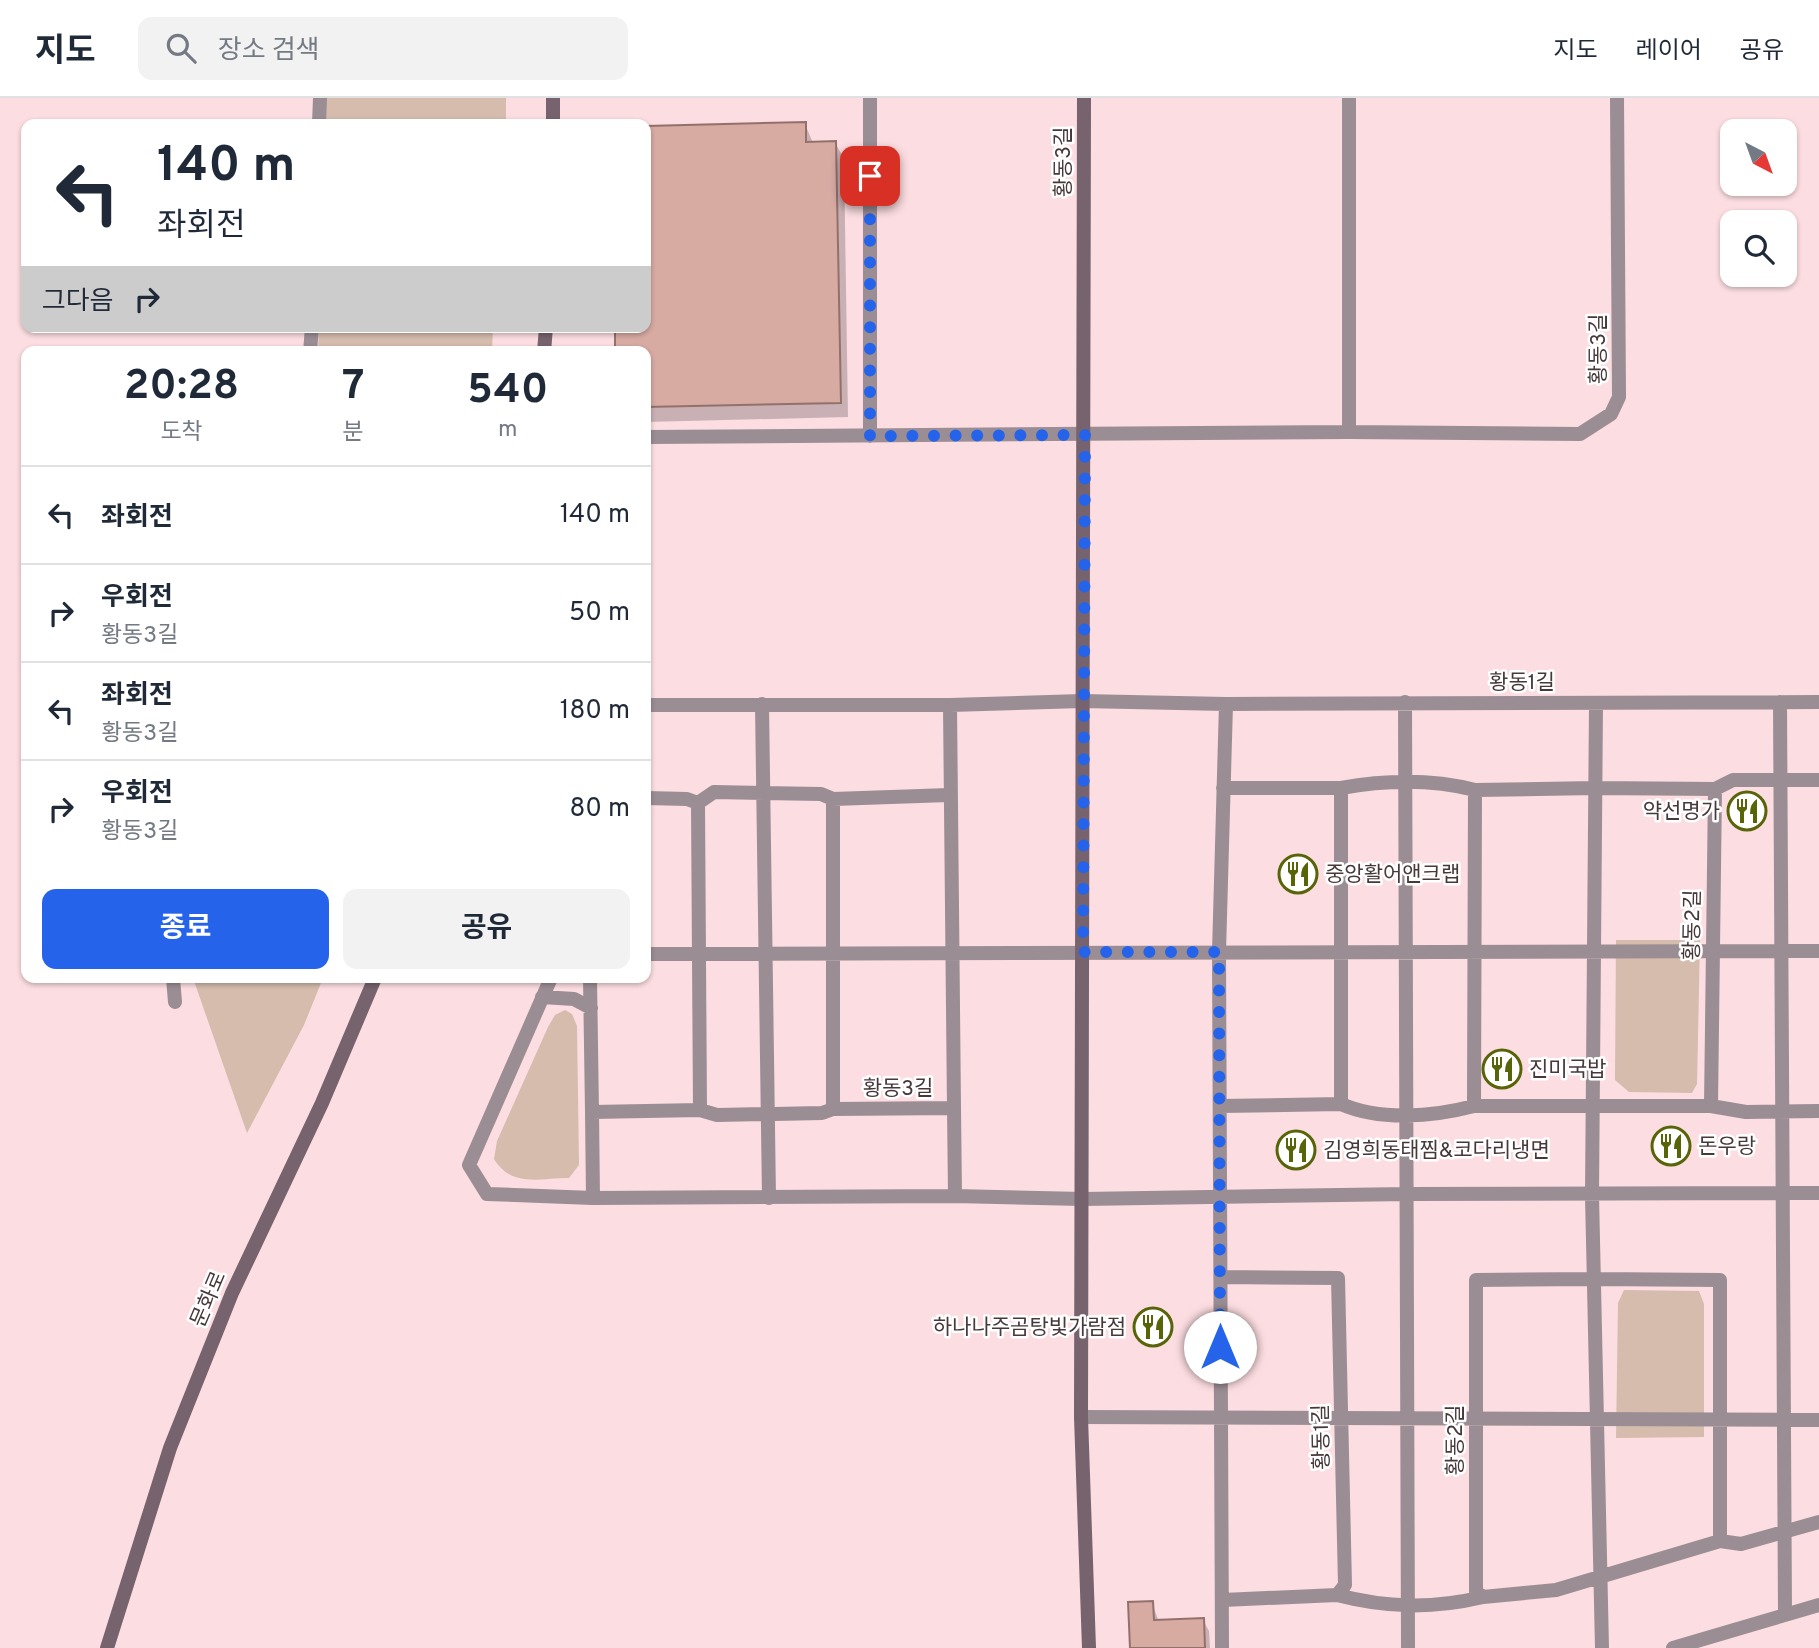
<!DOCTYPE html>
<html lang="ko">
<head>
<meta charset="utf-8">
<style>
	:root { --surface:#fff; --page:#f2f2f3; --text:#1f2937; --muted:#747a83; --line:#e0e1e3; --accent:#2563eb }
	body { margin:0; font-family:Overpass,"Noto Sans KR",sans-serif; background:var(--page); color:var(--text); height:100vh; display:flex; flex-direction:column; font-size:26px; white-space:nowrap }
	* { box-sizing:border-box; margin:0 }
	p { font-size:23px; color:var(--muted) }
	.icon { flex:none; width:38px; height:38px; fill:none; stroke:currentColor; stroke-width:2; stroke-linecap:round; stroke-linejoin:round }
	.map { position:relative; flex:1; overflow:hidden }
	.panel { position:absolute; left:21px; top:248px; width:630px; height:637px; display:flex; flex-direction:column; background:var(--surface); border-radius:14px; box-shadow:0 2px 5px #0004 }
	.panel>* { flex:none }
	.hud { position:absolute; left:21px; top:21px; width:630px; height:214px; border-radius:14px; box-shadow:0 2px 5px #0004; background:#fff; color:var(--text); overflow:hidden }
	.needle { width:46px; rotate:139deg }
	.controls { position:absolute; left:1720px; top:21px; display:grid; gap:14px }
	.controls a { display:grid; place-items:center; width:77px; height:77px; border-radius:14px; background:var(--surface); box-shadow:0 2px 5px #0004; font-size:35px }
	.pin { position:absolute; display:grid; place-items:center; width:60px; height:60px; color:#fff; margin:-30px; border-radius:14px; box-shadow:0 4px 10px #0006 }
	.me { position:absolute; width:77px; margin:-38px; rotate:0deg; stroke-linejoin:round; filter:drop-shadow(0 0 5px #0008) }
	.turn { display:flex; align-items:center; gap:24px; height:147px; padding:0 21px; font-size:32px }
	.turn .icon { width:91px; height:91px; stroke-width:2.5 }
	.turn b { display:block; font-size:49px; line-height:60px }
	.then { display:flex; align-items:center; height:66px; padding:0 21px; background:#0003; gap:14px; font-size:26px }
	.eta { display:flex; justify-content:space-evenly; align-items:center; height:119px; text-align:center }
	.eta b { font-size:42px; font-weight:700; line-height:49px }
	.primary-button { display:flex; gap:14px; margin-top:auto; padding:14px 21px }
	.primary-button a { flex:1; height:80px; border-radius:14px; background:var(--accent); color:#fff; font-size:28px; font-weight:700; line-height:80px; text-align:center }
	.primary-button a+a { background:var(--page); color:var(--text) }
	ul { padding:0; list-style:none }
	li { display:flex; align-items:center; gap:21px; height:98px; padding:0 21px; border-top:2px solid var(--line) }
	li div { flex:1 }
	li b { display:block; font-size:26px }
	li em { font-style:normal }
	header { display:flex; align-items:center; gap:42px; box-sizing:border-box; height:98px; padding:0 35px; background:var(--surface); border-bottom:2px solid var(--line) }
	header strong { font-size:33px }
	nav { display:flex; gap:38px; margin-inline-start:auto; font-size:24px }
	.search { width:490px; height:63px; background:var(--page); display:flex; align-items:center; gap:18px; box-sizing:border-box; padding:0 24px; border-radius:14px; color:var(--muted); font-size:26px }
	.map>svg:first-child { display:block }
</style>
</head>
<body>
<header>
<strong>지도</strong>
<div class="search"><svg class="icon" aria-label="search" viewBox="0 0 24 24"><circle cx="10" cy="10" r="6"/><path d="M15 15l6 6"/></svg>장소 검색</div>
<nav><a>지도</a><a>레이어</a><a>공유</a></nav>
</header>
<div class="map">
<svg width="1819" height="1550" viewBox="0 0 1819 1550">
	<rect width="100%" height="100%" fill="#fcdde1"/>
	<path fill="#d5bcad" d="M 326,0 L 506,0 L 506,26 L 326,26 Z
		M 319,229 L 493,229 L 492,254 L 318,254 Z
		M 1616,842 L 1700,842 L 1697,986 L 1692,995 L 1629,994 L 1615,982 Z
		M 193,880 L 323,880 L 304,927 L 247,1035 Z
		M 565,912 L 572,916 L 577,928 L 579,1067 L 569,1080 C 539,1080 512,1090 494,1061 L 497,1043 L 548,929 L 555,917 Z
		M 1624,1192 L 1699,1193 L 1704,1206 L 1704,1339 L 1616,1340 L 1618,1205 Z"/>
	<path fill="#0003" d="M 805,26 L 813,45 L 835,45 L 844,60 L 848,319 L 646,324 L 646,29 Z
		M 1152,1505 L 1159,1524 L 1203,1522 L 1209,1533 L 1210,1550 L 1131,1550 Z"/>
	<path fill="#d7aaa2" stroke="#93716b" stroke-width="2" d="M 806,24 L 806,44 L 836,43 L 841,305 L 646,309 L 646,254 L 615,254 L 615,229 L 646,229 L 646,28 Z
		M 1153,1503 L 1154,1522 L 1204,1520 L 1205,1550 L 1130,1550 L 1128,1504 Z"/>
	<g fill="none" stroke-linecap="round" stroke-linejoin="round">
		<path stroke="#9b8d94" stroke-width="14" d="M 870,0 L 870,338
			M 1349,0 L 1349,334
			M 319,26 L 320,0
			M 310,254 L 312,229
			M 646,339 L 1349,334 L 1580,336 L 1611,316 L 1619,299 L 1617,0
			M 1405,604 L 1408,1550
			M 1780,604 L 1785,1517
			M 762,606 L 769,1100
			M 1596,606 L 1592,1097 L 1602,1550
			M 646,607 L 950,607
			M 1341,690 C 1385,682 1432,681 1475,692
			M 1595,690 L 1715,691 L 1711,1008 L 1474,1008 L 1475,692 Z
			M 1715,691 L 1733,682 L 1819,682
			M 833,701 L 833,1011 L 954,1010 L 950,607 L 1082,603 L 1226,606 L 1819,604
			M 698,705 L 714,694 L 821,696 L 833,701 L 949,697
			M 646,856 L 1819,853
			M 173,880 L 175,904
			M 551,880 L 469,1067 L 487,1096 L 593,1100 L 955,1098 L 1083,1101 L 1408,1096 L 1819,1095
			M 590,880 L 592,1014 L 700,1012 L 698,705 L 687,701 L 646,700
			M 542,899 L 574,901 L 591,910
			M 1341,1006 C 1380,1023 1432,1019 1474,1008
			M 1220,1008 L 1341,1006 L 1341,690 L 1223,690
			M 1711,1008 L 1746,1014 L 1819,1013
			M 954,1010 L 955,1098
			M 700,1012 L 717,1017 L 822,1015 L 833,1011
			M 592,1014 L 593,1100
			M 1221,1179 L 1338,1180 L 1345,1487 L 1337,1497 L 1223,1502
			M 1594,1181 L 1720,1182 L 1720,1443 L 1556,1492 L 1483,1499 L 1476,1494 L 1476,1182 Z
			M 1081,1319 L 1819,1322
			M 1720,1443 L 1741,1446 L 1819,1424
			M 1337,1497 C 1387,1510 1433,1511 1483,1499
			M 1222,1550 L 1219,854 L 1226,606
			M 1673,1550 L 1819,1507"/>
		<path stroke="#77636d" stroke-width="14" d="M 1084,0 L 1081,1319 L 1089,1550
			M 553,26 L 553,0
			M 544,254 L 546,229
			M 107,1550 L 170,1350 L 232,1195 L 322,1005 L 375,880"/>
	</g>
	<g fill="none" stroke-linecap="round" stroke-linejoin="round">
		<path stroke="#2563eb" stroke-width="12" stroke-dasharray="0 21.6" d="M 870,78 L 870,338 L 1085,337 L 1083,854 L 1219,854 L 1220,1249"/>
	</g>
	<defs>
		<symbol id="restaurant-ring" viewBox="-11 -11 22 22"><circle r="9.5" fill="#fff" stroke="#586408" stroke-width="1.5"/><path d="M-5-6h1v4h1v-4h1v4h1v-4h1v5L-1.5 .5V6h-2V.5L-5-1ZM5-6V6H3V1.5H1.5Q1.5-4 5-6Z" fill="#586408"/></symbol>
	</defs>
	<g fill-rule="evenodd">
		<use href="#restaurant-ring" x="1725" y="691" width="44" height="44"/>
		<use href="#restaurant-ring" x="1276" y="754" width="44" height="44"/>
		<use href="#restaurant-ring" x="1480" y="949" width="44" height="44"/>
		<use href="#restaurant-ring" x="1649" y="1026" width="44" height="44"/>
		<use href="#restaurant-ring" x="1274" y="1030" width="44" height="44"/>
		<use href="#restaurant-ring" x="1131" y="1207" width="44" height="44"/>
	</g>
	<g text-anchor="middle" stroke-width="5" stroke-linejoin="round" paint-order="stroke">
		<g font-size="21" fill="#47383a" stroke="#fff">
			<text transform="translate(1063 64) rotate(-90)" y="7">황동3길</text>
			<text transform="translate(1598 251) rotate(-90)" y="7">황동3길</text>
			<text x="1522" y="591">황동1길</text>
			<text transform="translate(1692 827) rotate(-89)" y="7">황동2길</text>
			<text x="898" y="997">황동3길</text>
			<text transform="translate(208 1201) rotate(-67)" y="7">문화로</text>
			<text transform="translate(1321 1339) rotate(-91)" y="7">황동1길</text>
			<text transform="translate(1455 1342) rotate(-90)" y="7">황동2길</text>
		</g>
		<g font-size="21" fill="#47383a" stroke="#fff" text-anchor="start">
			<text x="1720" y="720" text-anchor="end">약선명가</text>
			<text x="1325" y="783">중앙활어앤크랩</text>
			<text x="1529" y="978">진미국밥</text>
			<text x="1698" y="1055">돈우랑</text>
			<text x="1323" y="1059">김영희동태찜&amp;코다리냉면</text>
			<text x="1126" y="1236" text-anchor="end">하나나주곰탕빛가람점</text>
		</g>
	</g>
</svg>
<div class="controls">
<a><svg class="needle" viewBox="-14 -14 28 28"><path d="M0-13l5 13h-10z" fill="#e53935"/><path d="M0 13l5-13h-10z" fill="#747a83"/></svg></a>
<a><svg class="icon" aria-label="search" viewBox="0 0 24 24"><circle cx="10" cy="10" r="6"/><path d="M15 15l6 6"/></svg></a>
</div>
<div class="pin" style="left:870px;top:78px;background:#d93025"><svg class="icon" aria-label="arrive" viewBox="0 0 24 24"><path d="M6 21V4h12l-3 4 3 4H6"/></svg></div>
<svg class="me" style="left:1220px;top:1249px" viewBox="-20 -20 40 40"><circle r="19" fill="#fff"/><path d="M0-13L10 11 0 6-10 11z" fill="#2563eb"/></svg>
<div class="hud">
<div class="turn"><svg class="icon" aria-label="left" viewBox="0 0 24 24"><path d="M17 20v-9H6M10 6l-5 5 5 5"/></svg><div><b>140 m</b>좌회전</div></div>
<div class="then">그다음<svg class="icon" aria-label="right" viewBox="0 0 24 24"><path d="M7 20v-9h11M14 6l5 5-5 5"/></svg></div>
</div>
<section class="panel">
<div class="eta">
<div><b>20:28</b><p>도착</p></div>
<div><b>7</b><p>분</p></div>
<div><b>540</b><p>m</p></div>
</div>
<ul>
<li><svg class="icon" aria-label="left" viewBox="0 0 24 24"><path d="M17 20v-9H6M10 6l-5 5 5 5"/></svg><div><b>좌회전</b></div><em>140 m</em></li>
<li><svg class="icon" aria-label="right" viewBox="0 0 24 24"><path d="M7 20v-9h11M14 6l5 5-5 5"/></svg><div><b>우회전</b><p>황동3길</p></div><em>50 m</em></li>
<li><svg class="icon" aria-label="left" viewBox="0 0 24 24"><path d="M17 20v-9H6M10 6l-5 5 5 5"/></svg><div><b>좌회전</b><p>황동3길</p></div><em>180 m</em></li>
<li><svg class="icon" aria-label="right" viewBox="0 0 24 24"><path d="M7 20v-9h11M14 6l5 5-5 5"/></svg><div><b>우회전</b><p>황동3길</p></div><em>80 m</em></li>
</ul>
<div class="primary-button"><a>종료</a><a>공유</a></div>
</section>
</div>
</body>
</html>
